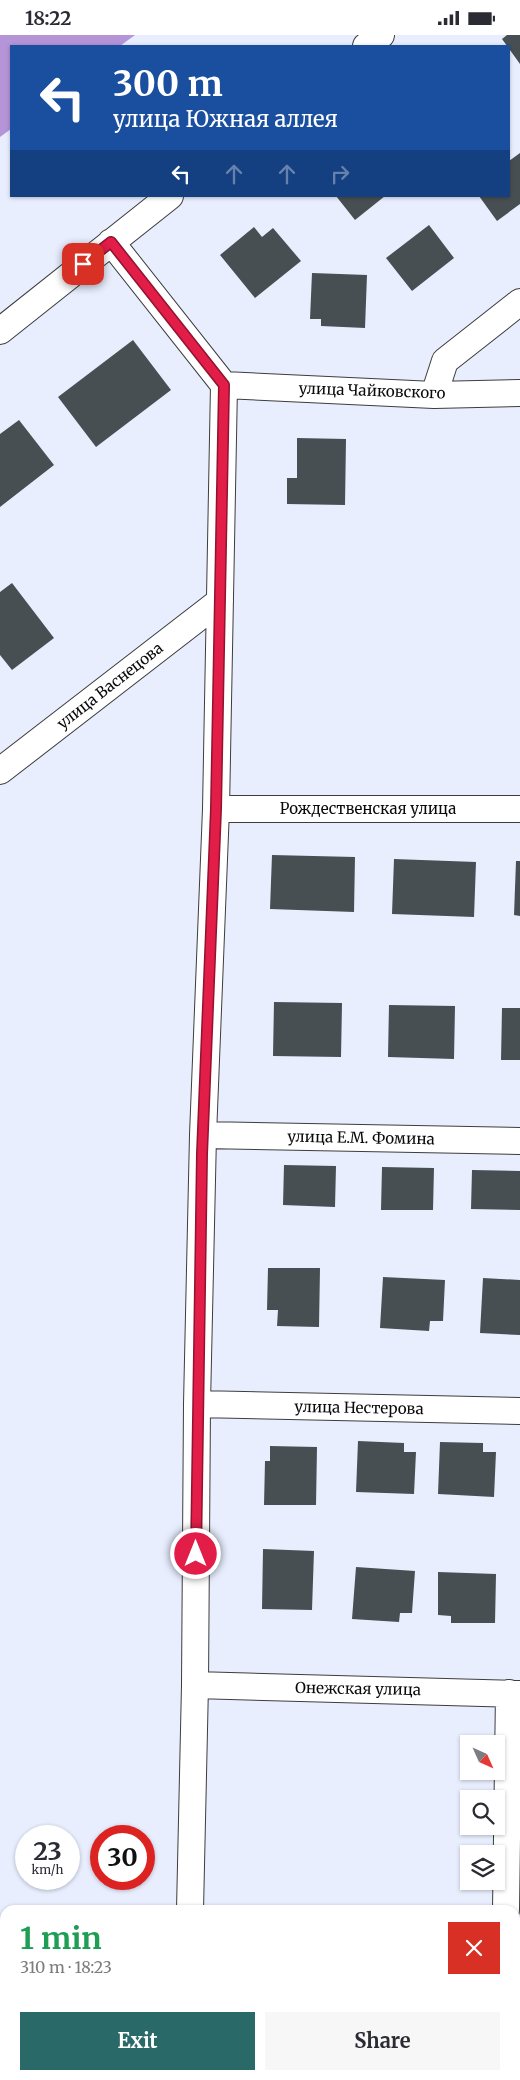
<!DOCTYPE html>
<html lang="en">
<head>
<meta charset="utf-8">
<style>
	:root { --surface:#fff; --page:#f7f7f7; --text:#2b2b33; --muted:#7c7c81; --accent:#296967 }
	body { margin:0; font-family:Merriweather,serif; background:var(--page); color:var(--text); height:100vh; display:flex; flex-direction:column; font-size:19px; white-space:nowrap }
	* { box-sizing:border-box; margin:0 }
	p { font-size:16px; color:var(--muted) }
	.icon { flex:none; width:28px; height:28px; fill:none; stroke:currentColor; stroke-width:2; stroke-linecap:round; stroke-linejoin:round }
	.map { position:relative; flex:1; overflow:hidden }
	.panel { position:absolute; left:0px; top:1870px; width:520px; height:175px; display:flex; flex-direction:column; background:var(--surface); border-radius:15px 15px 0 0; box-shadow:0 1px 4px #0004 }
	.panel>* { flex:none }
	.top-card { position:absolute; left:10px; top:10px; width:500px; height:152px; border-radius:0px; box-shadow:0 1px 4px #0004; background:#1a4fa0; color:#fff; overflow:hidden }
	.needle { width:32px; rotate:135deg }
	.controls { position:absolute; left:460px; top:1700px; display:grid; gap:10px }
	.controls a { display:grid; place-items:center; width:45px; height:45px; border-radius:0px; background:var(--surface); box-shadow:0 1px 4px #0004; font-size:25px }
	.speed { position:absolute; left:15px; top:1790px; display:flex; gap:10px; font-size:25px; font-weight:700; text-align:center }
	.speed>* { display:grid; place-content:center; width:65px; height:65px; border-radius:50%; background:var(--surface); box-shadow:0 1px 4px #0004; line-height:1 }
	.speed small { font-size:12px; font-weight:400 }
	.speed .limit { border:8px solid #d22; background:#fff; color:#111 }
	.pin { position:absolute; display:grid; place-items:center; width:42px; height:42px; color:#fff; margin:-21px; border-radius:10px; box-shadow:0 2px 8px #0006 }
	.me { position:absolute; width:55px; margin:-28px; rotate:0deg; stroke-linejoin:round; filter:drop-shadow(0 0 4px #0008) }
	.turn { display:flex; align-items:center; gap:18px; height:105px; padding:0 20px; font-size:22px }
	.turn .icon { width:65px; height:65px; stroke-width:2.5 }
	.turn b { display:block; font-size:35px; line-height:42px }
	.lanes { display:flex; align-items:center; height:48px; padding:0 20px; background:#0003; justify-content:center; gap:25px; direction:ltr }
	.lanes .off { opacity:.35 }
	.round { display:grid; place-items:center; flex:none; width:52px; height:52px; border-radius:0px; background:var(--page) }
	.summary { display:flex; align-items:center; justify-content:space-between; height:85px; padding:0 20px }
	h1 { font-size:30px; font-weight:700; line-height:38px; color:#1e9e55 }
	.action { display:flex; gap:10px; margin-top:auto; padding:10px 20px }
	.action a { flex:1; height:58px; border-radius:0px; background:var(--accent); color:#fff; font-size:20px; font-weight:700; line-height:58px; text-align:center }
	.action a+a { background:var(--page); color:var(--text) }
	.status { display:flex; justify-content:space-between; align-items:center; height:35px; padding:0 25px; background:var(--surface); direction:ltr }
	.status svg { height:14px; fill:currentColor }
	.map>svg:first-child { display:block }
</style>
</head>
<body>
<div class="status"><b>18:22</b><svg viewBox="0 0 49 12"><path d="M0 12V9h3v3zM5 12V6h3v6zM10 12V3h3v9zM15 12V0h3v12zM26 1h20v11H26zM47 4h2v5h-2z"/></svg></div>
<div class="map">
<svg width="520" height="2045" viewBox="0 0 520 2045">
	<rect width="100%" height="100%" fill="#e8eefe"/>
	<path fill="#b594d7" d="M 0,0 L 135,0 L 120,11 L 11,11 L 11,94 L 0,102 Z"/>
	<path fill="#474f52" d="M 507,0 L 520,0 L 520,29 L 502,4 Z
		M 520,118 L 520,169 L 497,186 L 479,161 L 509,161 L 509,126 Z
		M 336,161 L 385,161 L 355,185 Z
		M 429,190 L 454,223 L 412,256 L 386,223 Z
		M 254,192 L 262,202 L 273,193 L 301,226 L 255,263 L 220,220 Z
		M 312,238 L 367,240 L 365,293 L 321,291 L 321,284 L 310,284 Z
		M 133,305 L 171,355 L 96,412 L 58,362 Z
		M 19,385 L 54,430 L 0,472 L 0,399 Z
		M 297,403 L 346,404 L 345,470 L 287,469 L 287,443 L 297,443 Z
		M 12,548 L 54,603 L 12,635 L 0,620 L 0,557 Z
		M 272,820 L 355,822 L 354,877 L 270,874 Z
		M 394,824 L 476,827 L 474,882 L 392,879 Z
		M 516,826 L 520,826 L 520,881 L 514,880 Z
		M 274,967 L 342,968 L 341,1022 L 273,1021 Z
		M 389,970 L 455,971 L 454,1024 L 388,1022 Z
		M 502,973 L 520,973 L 520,1025 L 501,1025 Z
		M 284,1130 L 336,1131 L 335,1172 L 283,1170 Z
		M 382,1132 L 434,1133 L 433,1175 L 381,1175 Z
		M 472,1135 L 520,1136 L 520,1175 L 471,1174 Z
		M 268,1233 L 320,1233 L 319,1292 L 277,1291 L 278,1275 L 267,1275 Z
		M 383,1242 L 445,1245 L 443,1286 L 430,1286 L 429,1296 L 380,1293 Z
		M 483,1243 L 520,1245 L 520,1300 L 480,1298 Z
		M 358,1406 L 404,1408 L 404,1417 L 416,1417 L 414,1459 L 356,1457 Z
		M 440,1407 L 483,1408 L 483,1417 L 496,1417 L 494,1462 L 438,1459 Z
		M 270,1411 L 317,1412 L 316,1470 L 264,1470 L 265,1426 L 270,1426 Z
		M 263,1514 L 314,1516 L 312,1575 L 262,1574 Z
		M 356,1532 L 415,1536 L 412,1578 L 400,1578 L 399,1587 L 352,1584 Z
		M 438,1537 L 496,1539 L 495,1588 L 451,1588 L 451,1581 L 438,1580 Z"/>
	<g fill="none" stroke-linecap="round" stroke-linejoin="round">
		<defs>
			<path id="minor" d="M 366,11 L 381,0
				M 111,207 L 224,350 L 216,774 L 203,1100 L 197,1369 L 195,1650 L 190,1875
				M 0,296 L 170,161
				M 224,350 L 434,360 L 520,358
				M 434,360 L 445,326 L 520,267
				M 0,736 L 220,566
				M 216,774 L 520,774
				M 203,1100 L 520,1106
				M 197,1369 L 520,1376
				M 195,1650 L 520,1659
				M 506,1875 L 509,1658
				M 186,2045 L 186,2040
				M 504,2045 L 504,2040"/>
		</defs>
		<use href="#minor" stroke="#3d3d3d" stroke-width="28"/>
		<use href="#minor" stroke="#fff" stroke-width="26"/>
	</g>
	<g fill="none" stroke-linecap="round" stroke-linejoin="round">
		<defs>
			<path id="route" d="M 83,229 L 111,207 L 224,350 L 216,774 L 202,1119 L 196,1519"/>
		</defs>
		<use href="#route" stroke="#92132f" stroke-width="12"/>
		<use href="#route" stroke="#e11d48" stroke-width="9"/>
	</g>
	<g text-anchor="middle" stroke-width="5" stroke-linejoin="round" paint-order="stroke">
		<g font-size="15" fill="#0a0a0a" stroke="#fff">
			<text transform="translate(372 356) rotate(2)" y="5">улица Чайковского</text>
			<text transform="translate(110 651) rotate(-38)" y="5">улица Васнецова</text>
			<text x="368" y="779">Рождественская улица</text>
			<text transform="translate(361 1103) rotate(1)" y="5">улица Е.М. Фомина</text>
			<text transform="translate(359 1373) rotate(1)" y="5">улица Нестерова</text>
			<text transform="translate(358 1654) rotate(1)" y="5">Онежская улица</text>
		</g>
	</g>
</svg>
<div class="controls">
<a><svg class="needle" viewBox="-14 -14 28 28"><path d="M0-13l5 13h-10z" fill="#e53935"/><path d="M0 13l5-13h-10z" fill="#7c7c81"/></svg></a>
<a><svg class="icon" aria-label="search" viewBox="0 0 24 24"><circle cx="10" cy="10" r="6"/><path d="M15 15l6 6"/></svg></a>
<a><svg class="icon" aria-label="layers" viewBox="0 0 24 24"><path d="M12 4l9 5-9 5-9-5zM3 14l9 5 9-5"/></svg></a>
</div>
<div class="speed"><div>23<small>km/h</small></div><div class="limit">30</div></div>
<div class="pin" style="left:83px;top:229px;background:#d93025"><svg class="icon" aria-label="arrive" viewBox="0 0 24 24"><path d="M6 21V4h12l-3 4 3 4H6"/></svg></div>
<svg class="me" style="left:196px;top:1519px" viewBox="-20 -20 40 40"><circle r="17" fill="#e11d48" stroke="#fff" stroke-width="3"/><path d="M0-11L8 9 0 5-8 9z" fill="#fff"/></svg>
<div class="top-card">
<div class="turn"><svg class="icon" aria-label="left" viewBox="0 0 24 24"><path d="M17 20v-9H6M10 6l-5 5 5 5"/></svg><div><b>300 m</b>улица Южная аллея</div></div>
<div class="lanes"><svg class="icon" aria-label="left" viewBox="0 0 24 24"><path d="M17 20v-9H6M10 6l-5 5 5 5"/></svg><svg class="icon off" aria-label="ahead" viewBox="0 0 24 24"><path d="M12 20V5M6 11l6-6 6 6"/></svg><svg class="icon off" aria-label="ahead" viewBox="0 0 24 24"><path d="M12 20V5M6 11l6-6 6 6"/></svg><svg class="icon off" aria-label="right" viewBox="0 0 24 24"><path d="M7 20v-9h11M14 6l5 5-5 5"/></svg></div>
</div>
<section class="panel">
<div class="summary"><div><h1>1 min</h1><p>310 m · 18:23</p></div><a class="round" style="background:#d93025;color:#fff"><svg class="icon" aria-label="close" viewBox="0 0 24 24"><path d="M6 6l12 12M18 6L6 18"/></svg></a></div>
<div class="action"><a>Exit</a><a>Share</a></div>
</section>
</div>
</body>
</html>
